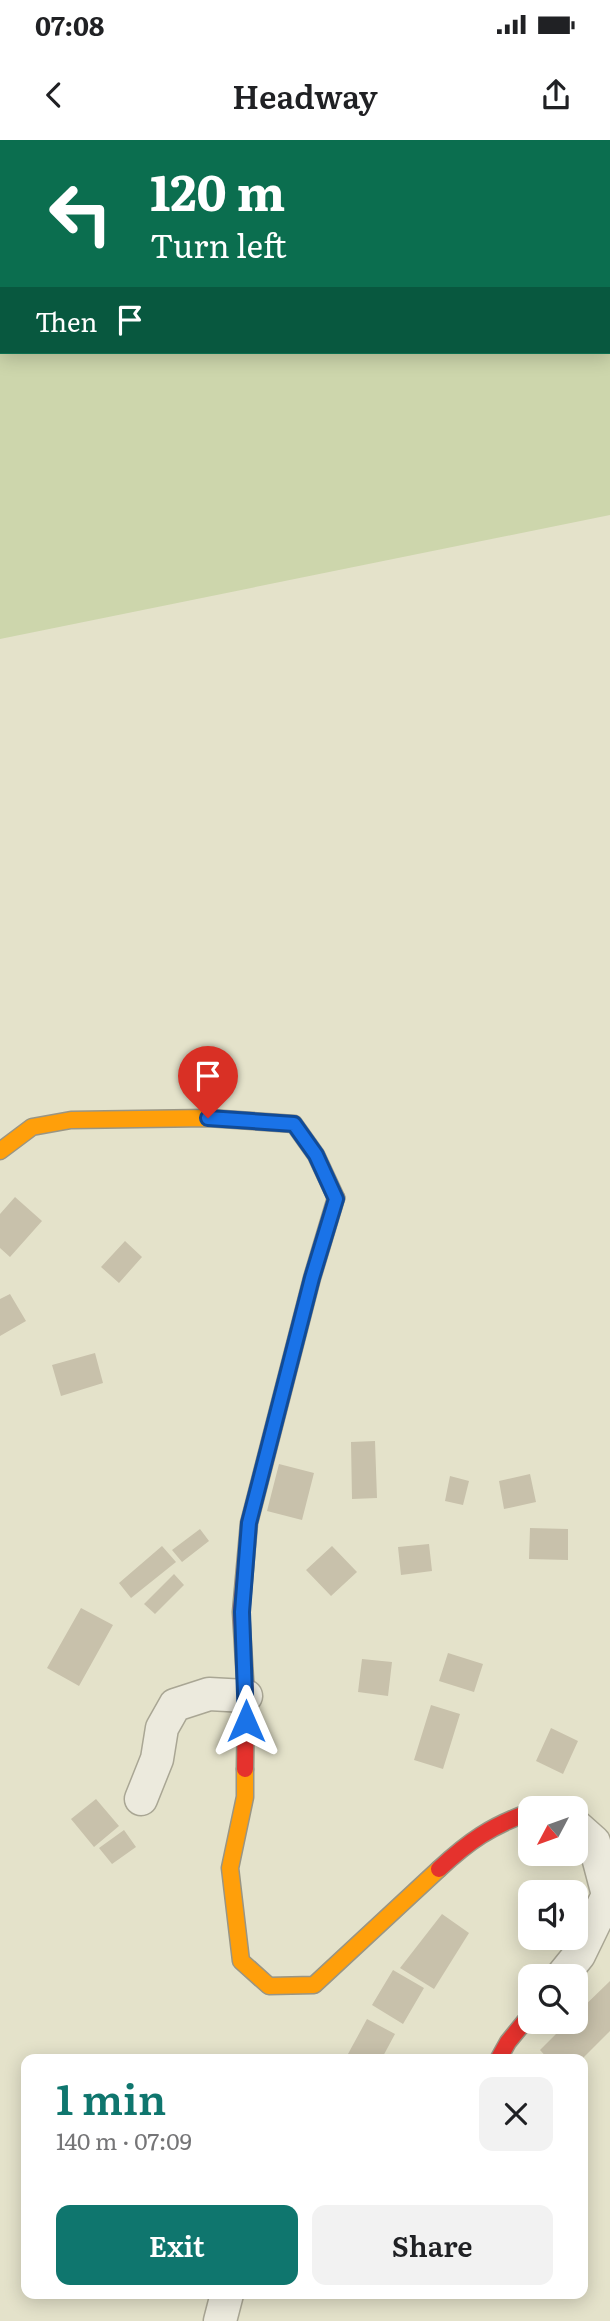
<!DOCTYPE html>
<html lang="en">
<head>
<meta charset="utf-8">
<style>
	:root { --surface:#fff; --page:#f2f2f2; --text:#202124; --muted:#757577; --accent:#0f766e }
	body { margin:0; font-family:Literata,serif; background:var(--page); color:var(--text); height:100vh; display:flex; flex-direction:column; font-size:26px; white-space:nowrap }
	* { box-sizing:border-box; margin:0 }
	p { font-size:23px; color:var(--muted) }
	.icon { flex:none; width:38px; height:38px; fill:none; stroke:currentColor; stroke-width:2; stroke-linecap:round; stroke-linejoin:round }
	.map { position:relative; flex:1; overflow:hidden }
	.details { position:absolute; left:21px; top:1914px; width:567px; height:245px; display:flex; flex-direction:column; background:var(--surface); border-radius:14px; box-shadow:0 4px 18px #0003 }
	.details>* { flex:none }
	.hud { position:absolute; left:0px; top:0px; width:611px; height:214px; box-shadow:0 4px 18px #0003; background:#0b6e4f; color:#fff; overflow:hidden }
	.needle { width:46px; rotate:229deg }
	.fabs { position:absolute; left:518px; top:1656px; display:grid; gap:14px }
	.fabs a { display:grid; place-items:center; width:70px; height:70px; border-radius:14px; background:var(--surface); box-shadow:0 4px 18px #0003; font-size:35px }
	.pin { position:absolute; display:grid; place-items:center; width:60px; height:60px; color:#fff; margin:-72px -30px; border-radius:50% 50% 50% 0; rotate:-45deg; box-shadow:0 0 7px #0007 }
	.pin .icon { rotate:45deg }
	.me { position:absolute; width:77px; margin:-38px; rotate:0deg; stroke-linejoin:round; filter:drop-shadow(0 0 5px #0008) }
	.turn { display:flex; align-items:center; gap:24px; height:147px; padding:0 35px; font-size:32px }
	.turn .icon { width:91px; height:91px; stroke-width:2.5 }
	.turn b { display:block; font-size:49px; line-height:60px }
	.then { display:flex; align-items:center; height:66px; padding:0 35px; background:#0003; gap:14px; font-size:26px }
	.round { display:grid; place-items:center; flex:none; width:74px; height:74px; border-radius:14px; background:var(--page) }
	.summary { display:flex; align-items:center; justify-content:space-between; height:119px; padding:0 35px }
	h1 { font-size:42px; font-weight:600; line-height:52px; color:var(--accent) }
	.primary-button { display:flex; gap:14px; margin-top:auto; padding:14px 35px }
	.primary-button a { flex:1; height:80px; border-radius:14px; background:var(--accent); color:#fff; font-size:28px; font-weight:600; line-height:80px; text-align:center }
	.primary-button a+a { background:var(--page); color:var(--text) }
	.status { display:flex; justify-content:space-between; align-items:center; height:49px; padding:0 35px; background:var(--surface); direction:ltr }
	.status svg { height:19px; fill:currentColor }
	header { display:flex; justify-content:space-between; align-items:center; height:91px; padding:0 35px; background:var(--surface); font-size:32px; font-weight:600 }
	.map>svg:first-child { display:block }
</style>
</head>
<body>
<div class="status"><b>07:08</b><svg viewBox="0 0 49 12"><path d="M0 12V9h3v3zM5 12V6h3v6zM10 12V3h3v9zM15 12V0h3v12zM26 1h20v11H26zM47 4h2v5h-2z"/></svg></div>
<header><svg class="icon" aria-label="back" viewBox="0 0 24 24"><path d="M15 5l-7 7 7 7"/></svg>Headway<svg class="icon" aria-label="share" viewBox="0 0 24 24"><path d="M12 15V3M7 8l5-5 5 5M5 13v7h14v-7"/></svg></header>
<div class="map">
<svg width="610" height="2181" viewBox="0 0 610 2181">
	<rect width="100%" height="100%" fill="#e4e2ca"/>
	<path fill="#cdd6ac" fill-rule="evenodd" d="M 0,0 L 610,0 L 610,375 L 0,499 ZM 2,2 L 609,2 L 609,212 L 2,212 Z"/>
	<path fill="#c8c1ab" d="M 15,1057 L 42,1081 L 10,1117 L 0,1108 L 0,1074 Z
		M 125,1101 L 142,1117 L 119,1143 L 101,1127 Z
		M 10,1154 L 26,1181 L 0,1196 L 0,1159 Z
		M 95,1213 L 103,1243 L 61,1256 L 52,1225 Z
		M 375,1301 L 377,1358 L 352,1359 L 351,1302 Z
		M 279,1324 L 314,1333 L 302,1380 L 267,1371 Z
		M 530,1334 L 536,1362 L 504,1369 L 499,1341 Z
		M 450,1336 L 469,1341 L 463,1365 L 445,1361 Z
		M 530,1388 L 568,1389 L 568,1420 L 529,1419 Z
		M 200,1389 L 209,1401 L 182,1422 L 172,1410 Z
		M 429,1404 L 432,1431 L 401,1435 L 398,1407 Z
		M 162,1406 L 176,1422 L 131,1458 L 119,1443 Z
		M 332,1406 L 357,1432 L 331,1456 L 306,1430 Z
		M 174,1434 L 184,1445 L 155,1474 L 144,1464 Z
		M 81,1468 L 113,1485 L 79,1546 L 47,1528 Z
		M 448,1513 L 483,1524 L 474,1552 L 439,1541 Z
		M 362,1519 L 392,1522 L 388,1556 L 358,1552 Z
		M 431,1565 L 460,1574 L 443,1629 L 414,1620 Z
		M 551,1588 L 578,1601 L 563,1634 L 536,1621 Z
		M 96,1659 L 119,1686 L 94,1707 L 71,1679 Z
		M 124,1690 L 136,1707 L 112,1724 L 99,1708 Z
		M 442,1774 L 469,1793 L 434,1849 L 400,1828 Z
		M 393,1830 L 424,1848 L 403,1884 L 372,1865 Z
		M 610,1841 L 610,1891 L 581,1920 L 549,1920 L 540,1910 L 569,1881 L 576,1881 L 576,1874 Z
		M 367,1879 L 395,1894 L 381,1920 L 358,1920 L 348,1914 Z"/>
	<g fill="none" stroke-linecap="round" stroke-linejoin="round">
		<defs>
			<path id="street" d="M 141,1659 L 157,1619 L 162,1588 L 175,1565 L 209,1554 L 246,1556
				M 562,1836 L 579,1815 L 608,1755 L 594,1702 L 576,1686
				M 220,2181 L 227,2154"/>
			<path id="slow" d="M 0,1011 L 32,987 L 71,980 L 208,978 L 294,984 L 316,1015 L 336,1058
				M 245,1629 L 245,1657 L 230,1728 L 241,1821 L 269,1846 L 314,1845 L 439,1729"/>
			<path id="jam" d="M 245,1629 L 246,1556 L 241,1472 L 249,1383 L 312,1138 L 336,1058
				M 439,1729 C 469,1701 491,1686 530,1672
				M 498,1920 L 508,1902 L 530,1875"/>
		</defs>
		<use href="#street" stroke="#a9a694" stroke-width="35"/>
		<use href="#slow" stroke="#999584" stroke-width="19"/>
		<use href="#jam" stroke="#999584" stroke-width="19"/>
		<use href="#street" stroke="#eceadd" stroke-width="32"/>
		<use href="#slow" stroke="#ff9f0a" stroke-width="16"/>
		<use href="#jam" stroke="#e5322d" stroke-width="16"/>
	</g>
	<g fill="none" stroke-linecap="round" stroke-linejoin="round">
		<defs>
			<path id="route" d="M 208,978 L 294,984 L 316,1015 L 336,1059 L 312,1138 L 249,1383 L 242,1472 L 246,1581"/>
		</defs>
		<use href="#route" stroke="#114b97" stroke-width="18"/>
		<use href="#route" stroke="#1a73e8" stroke-width="12"/>
	</g>
</svg>
<div class="fabs">
<a><svg class="needle" viewBox="-14 -14 28 28"><path d="M0-13l5 13h-10z" fill="#e53935"/><path d="M0 13l5-13h-10z" fill="#757577"/></svg></a>
<a><svg class="icon" aria-label="sound" viewBox="0 0 24 24"><path d="M4 9h4l5-4v14l-5-4H4zM17 9q2 3 0 6"/></svg></a>
<a><svg class="icon" aria-label="search" viewBox="0 0 24 24"><circle cx="10" cy="10" r="6"/><path d="M15 15l6 6"/></svg></a>
</div>
<div class="pin" style="left:208px;top:978px;background:#d93025"><svg class="icon" aria-label="arrive" viewBox="0 0 24 24"><path d="M6 21V4h12l-3 4 3 4H6"/></svg></div>
<svg class="me" style="left:246px;top:1581px" viewBox="-20 -20 40 40"><path d="M0-17L14 15 0 8-14 15z" fill="#1a73e8" stroke="#fff" stroke-width="4"/></svg>
<div class="hud">
<div class="turn"><svg class="icon" aria-label="left" viewBox="0 0 24 24"><path d="M17 20v-9H6M10 6l-5 5 5 5"/></svg><div><b>120 m</b>Turn left</div></div>
<div class="then">Then<svg class="icon" aria-label="arrive" viewBox="0 0 24 24"><path d="M6 21V4h12l-3 4 3 4H6"/></svg></div>
</div>
<section class="details">
<div class="summary"><div><h1>1 min</h1><p>140 m · 07:09</p></div><a class="round"><svg class="icon" aria-label="close" viewBox="0 0 24 24"><path d="M6 6l12 12M18 6L6 18"/></svg></a></div>
<div class="primary-button"><a>Exit</a><a>Share</a></div>
</section>
</div>
</body>
</html>
